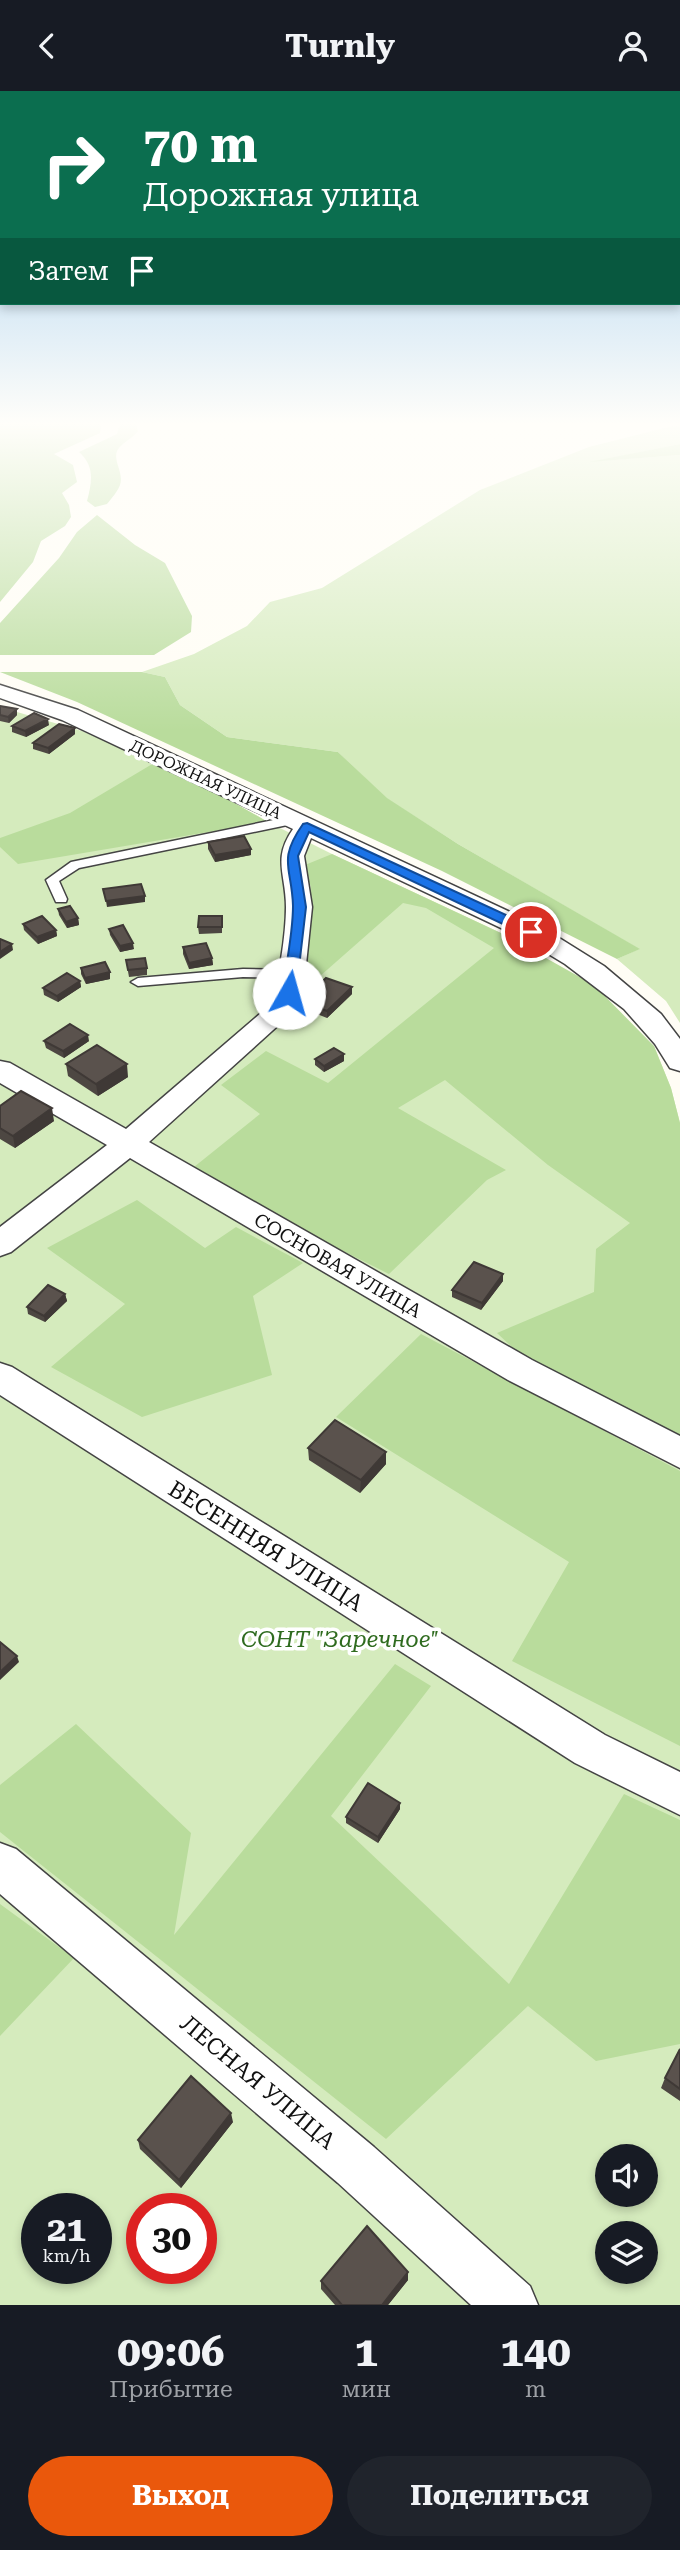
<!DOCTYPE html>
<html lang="ru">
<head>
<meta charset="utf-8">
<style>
	:root { --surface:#171b24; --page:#20242c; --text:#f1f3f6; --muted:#9ea1a6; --accent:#ea580c }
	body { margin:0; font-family:"Roboto Serif",serif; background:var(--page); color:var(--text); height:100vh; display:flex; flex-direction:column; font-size:26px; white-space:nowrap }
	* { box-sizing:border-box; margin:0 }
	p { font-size:23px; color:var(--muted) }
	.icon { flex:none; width:38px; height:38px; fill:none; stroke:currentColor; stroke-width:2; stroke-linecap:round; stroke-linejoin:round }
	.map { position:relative; height:2214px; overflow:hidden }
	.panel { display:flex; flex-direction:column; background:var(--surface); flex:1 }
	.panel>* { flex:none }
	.banner { position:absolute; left:0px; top:0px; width:681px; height:214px; box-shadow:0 4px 10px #0003; background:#0b6e4f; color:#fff; overflow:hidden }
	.fabs { position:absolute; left:595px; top:2053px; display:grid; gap:14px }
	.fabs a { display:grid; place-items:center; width:63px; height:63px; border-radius:50%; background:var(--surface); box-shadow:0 4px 10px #0003; font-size:35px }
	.speed { position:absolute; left:21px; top:2102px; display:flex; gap:14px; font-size:35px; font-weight:700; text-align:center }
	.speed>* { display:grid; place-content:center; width:91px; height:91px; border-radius:50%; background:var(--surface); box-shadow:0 4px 10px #0003; line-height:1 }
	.speed small { font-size:18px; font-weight:400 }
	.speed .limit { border:10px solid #d22; background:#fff; color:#111 }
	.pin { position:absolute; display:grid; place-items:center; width:60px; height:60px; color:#fff; margin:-30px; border:4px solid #fff; border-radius:50%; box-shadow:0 2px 7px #0007 }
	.me { position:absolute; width:77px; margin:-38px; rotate:7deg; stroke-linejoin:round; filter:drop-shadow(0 0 5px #0008) }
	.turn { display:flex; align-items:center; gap:24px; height:147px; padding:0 28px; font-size:32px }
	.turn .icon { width:91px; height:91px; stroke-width:2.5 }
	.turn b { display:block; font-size:49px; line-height:60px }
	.then { display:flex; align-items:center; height:66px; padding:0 28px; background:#0003; gap:14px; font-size:26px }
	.eta { display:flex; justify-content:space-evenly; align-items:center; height:119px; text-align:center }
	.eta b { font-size:42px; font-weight:700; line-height:49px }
	.cta { display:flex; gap:14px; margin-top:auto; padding:14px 28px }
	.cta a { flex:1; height:80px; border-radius:42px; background:var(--accent); color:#fff; font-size:28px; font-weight:700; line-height:80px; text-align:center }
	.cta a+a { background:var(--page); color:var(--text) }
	header { display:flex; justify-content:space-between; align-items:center; height:91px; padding:0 28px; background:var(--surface); font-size:32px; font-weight:700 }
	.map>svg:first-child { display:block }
</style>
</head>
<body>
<header><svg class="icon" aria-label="back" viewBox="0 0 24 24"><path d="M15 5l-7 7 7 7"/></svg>Turnly<svg class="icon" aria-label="person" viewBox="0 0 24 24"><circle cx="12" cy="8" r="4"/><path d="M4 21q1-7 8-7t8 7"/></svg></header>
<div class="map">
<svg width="680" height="2214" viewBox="0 0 680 2214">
	<rect width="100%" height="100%" fill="#fffdf5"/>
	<path fill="#d5ebbd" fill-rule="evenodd" d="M 680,333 L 680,353 L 597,370 L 680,364 L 680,932 L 666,910 L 617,868 L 639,858 L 458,753 L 386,707 L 338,661 L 227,646 L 180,614 L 165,586 L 142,581 L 194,563 L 247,535 L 270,511 L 322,497 L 480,399 L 589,356 Z
		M 0,616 L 82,640 L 122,657 L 199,692 L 268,731 L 332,763 L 503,843 L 654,955 L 671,997 L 680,1032 L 680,2214 L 0,2214 ZM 607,2065 L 646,2065 L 646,2104 L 607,2104 ZM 37,2118 L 96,2118 L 96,2177 L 37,2177 ZM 142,2118 L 201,2118 L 201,2177 L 142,2177 ZM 607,2142 L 646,2142 L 646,2180 L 607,2180 Z"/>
	<path fill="#b9dc9c" d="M 0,330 L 102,330 L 100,342 L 54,363 L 73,374 L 77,391 L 62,402 L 69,414 L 71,426 L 65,435 L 41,450 L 33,471 L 0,511 Z
		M 121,330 L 138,330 L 136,332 L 138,340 C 132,348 121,352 117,360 C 113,370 124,382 120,394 C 118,400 111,408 107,413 L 95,416 L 87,410 C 92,391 95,375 79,361 L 117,343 Z
		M 680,353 L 680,364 L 589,371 Z
		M 97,424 L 135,454 L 165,472 L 192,525 L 191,541 L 154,564 L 0,564 L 0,532 L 59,467 L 77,441 Z
		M 0,581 L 142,581 L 165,586 L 180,614 L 227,646 L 338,661 L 387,707 L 458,753 L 640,858 L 617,868 L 442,780 L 77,611 Z
		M 154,672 L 199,692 L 268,731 L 18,773 L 0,756 L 0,747 L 70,722 Z
		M 332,763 L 503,843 L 594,894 L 654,955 L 671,997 L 680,1032 L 680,1351 L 529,1272 L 497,1242 L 594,1201 L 596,1158 L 630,1132 L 548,1074 L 445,989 L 398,1017 L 506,1079 L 487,1089 L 389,1183 L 339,1158 L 194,1076 L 260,1023 L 221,994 L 266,960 L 328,992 L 494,857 L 426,817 L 403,812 L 311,893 L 302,894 L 311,795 L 300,776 Z
		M 137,1109 L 205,1157 L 236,1136 L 303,1172 L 253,1205 L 272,1284 L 142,1326 L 51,1276 L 125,1213 L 47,1157 Z
		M 421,1243 L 680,1380 L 680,1655 L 512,1570 L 569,1471 L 336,1326 Z
		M 395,1573 L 431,1595 L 331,1725 L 509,1893 L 624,1703 L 680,1729 L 680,1953 L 596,1970 L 528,1915 L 386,2048 L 0,1741 L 0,1694 L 76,1633 L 191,1742 L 174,1844 Z
		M 0,1813 L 74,1867 L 0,1945 Z"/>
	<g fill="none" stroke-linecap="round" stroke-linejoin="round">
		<defs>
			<path id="lane" d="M 293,725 L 299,729 L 297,732 L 79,777 L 59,790 L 67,808 L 66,811 L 56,811 L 46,789 L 71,771 Z
				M 243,878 L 292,879 L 299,883 L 292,887 L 243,886 L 138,895 L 131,891 L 138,887 Z"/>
			<path id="street" d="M 0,594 L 78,619 L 540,835 L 604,875 L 661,923 L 680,948 L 680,980 L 670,977 L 655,953 L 624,918 L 565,873 L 522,847 L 311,747 L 304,765 L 312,816 L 303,902 L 293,921 L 149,1051 L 532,1269 L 680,1345 L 680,1377 L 508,1289 L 130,1067 L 11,1161 L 0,1165 L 0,1136 L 107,1054 L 0,992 L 0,970 L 10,972 L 126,1038 L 268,916 C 279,895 286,841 286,816 C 286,783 272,768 293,738 L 62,629 L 0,607 Z
				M 0,1272 L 12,1276 L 605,1644 L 680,1681 L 680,1724 L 575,1672 L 0,1304 Z
				M 0,1752 L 16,1758 L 374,2056 L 530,2195 L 538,2214 L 471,2214 L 338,2092 L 0,1803 Z"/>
		</defs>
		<use href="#lane" stroke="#444" stroke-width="3"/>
		<use href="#street" stroke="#444" stroke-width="3"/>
		<use href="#lane" fill="#fff" fill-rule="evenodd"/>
		<use href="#street" fill="#fff" fill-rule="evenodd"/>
	</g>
	<path fill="#4d4742" d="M 0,615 L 17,624 L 9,632 L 0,630 Z
		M 49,634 L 26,646 L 12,641 L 12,635 Z
		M 75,637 L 75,643 L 49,663 L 33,658 L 33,652 Z
		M 208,751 L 251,758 L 251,764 L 215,771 L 208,758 Z
		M 58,818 L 78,827 L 79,834 L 67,837 L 59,824 Z
		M 222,825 L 222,842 L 199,843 L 198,836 Z
		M 23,833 L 56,839 L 57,845 L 38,853 L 24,839 Z
		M 109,838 L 134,858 L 120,861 L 110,844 Z
		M 183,856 L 212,867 L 213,874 L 189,878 L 183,863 Z
		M 126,869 L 147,877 L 147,884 L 129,886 Z
		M 81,877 L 110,881 L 110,888 L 86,893 L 81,883 Z
		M 80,890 L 81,896 L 58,911 L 44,904 L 43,897 Z
		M 352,903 L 327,927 L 302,917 L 301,910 Z
		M 44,950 L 89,950 L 64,967 L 46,957 Z
		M 344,963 L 344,970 L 324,981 L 315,974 L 315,968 Z
		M 66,973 L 128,986 L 98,1005 L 68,985 Z
		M 0,1015 L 54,1030 L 15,1057 L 0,1048 Z
		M 503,1183 L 503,1190 L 481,1219 L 452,1206 L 452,1199 Z
		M 65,1203 L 67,1210 L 45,1231 L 28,1223 L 27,1216 Z
		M 308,1357 L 386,1361 L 386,1373 L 360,1402 L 309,1369 Z
		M 400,1712 L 400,1718 L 378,1752 L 346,1732 L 346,1726 Z
		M 680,1958 L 680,2010 L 661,1997 L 665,1987 Z
		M 233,2031 L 181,2097 L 140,2058 L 138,2049 Z
		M 408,2181 L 408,2189 L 388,2214 L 335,2214 L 321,2198 L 321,2190 Z"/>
	<path fill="#3f3936" d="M 17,618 L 17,624 L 9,632 L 8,626 Z
		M 48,628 L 49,634 L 26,646 L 25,640 Z
		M 75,637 L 75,643 L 49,663 L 48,657 Z
		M 251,758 L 251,764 L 215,771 L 215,764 Z
		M 145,805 L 145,811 L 107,816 L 106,810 Z
		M 78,827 L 79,834 L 67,837 L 66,831 Z
		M 56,839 L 57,845 L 38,853 L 37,846 Z
		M 133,852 L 134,858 L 120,861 L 120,855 Z
		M 12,853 L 13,859 L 0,868 L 0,861 Z
		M 212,867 L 213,874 L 189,878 L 189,872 Z
		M 110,881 L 110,888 L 86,893 L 85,887 Z
		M 80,890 L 81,896 L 58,911 L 57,905 Z
		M 352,896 L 352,903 L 327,927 L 327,920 Z
		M 88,944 L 89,950 L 64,967 L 63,960 Z
		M 344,963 L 344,970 L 324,981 L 324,975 Z
		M 127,973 L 128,986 L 98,1005 L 96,993 Z
		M 52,1017 L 54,1030 L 15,1057 L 13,1045 Z
		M 503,1183 L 503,1190 L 481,1219 L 482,1212 Z
		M 65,1203 L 67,1210 L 45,1231 L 44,1225 Z
		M 386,1361 L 386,1373 L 360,1402 L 361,1389 Z
		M 17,1565 L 19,1571 L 0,1589 L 0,1581 Z
		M 400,1712 L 400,1718 L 378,1752 L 378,1746 Z
		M 231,2022 L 233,2031 L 181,2097 L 179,2089 Z
		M 408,2181 L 408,2189 L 388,2214 L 382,2214 Z"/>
	<path fill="#5a524d" stroke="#3f3936" stroke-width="2" d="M 0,615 L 17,618 L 8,626 L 0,624 Z
		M 34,622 L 48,628 L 25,640 L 12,635 Z
		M 59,633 L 75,637 L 48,657 L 33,652 Z
		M 244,745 L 251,758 L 215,764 L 208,751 Z
		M 141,793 L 145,805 L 106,810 L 103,798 Z
		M 70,815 L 78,827 L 66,831 L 58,818 Z
		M 42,825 L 56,839 L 37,846 L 23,833 Z
		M 199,825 L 222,825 L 222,836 L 198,836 Z
		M 123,834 L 133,852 L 120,855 L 109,838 Z
		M 0,848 L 12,853 L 0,861 Z
		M 206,852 L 212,867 L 189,872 L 183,856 Z
		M 145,867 L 147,877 L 128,879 L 126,869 Z
		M 105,871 L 110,881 L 85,887 L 81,877 Z
		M 67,882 L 80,890 L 57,905 L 43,897 Z
		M 326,887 L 352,896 L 327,920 L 301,910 Z
		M 70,933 L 88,944 L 63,960 L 44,950 Z
		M 97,954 L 127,973 L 96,993 L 66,973 Z
		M 334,957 L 344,963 L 324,975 L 315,968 Z
		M 21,1000 L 52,1017 L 13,1045 L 0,1037 L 0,1015 Z
		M 474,1171 L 503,1183 L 482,1212 L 452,1199 Z
		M 48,1194 L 65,1203 L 44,1225 L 27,1216 Z
		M 335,1329 L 386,1361 L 361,1389 L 308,1357 Z
		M 0,1551 L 17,1565 L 0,1581 Z
		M 368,1692 L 400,1712 L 378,1746 L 346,1726 Z
		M 680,1958 L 680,1998 L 665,1987 Z
		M 191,1985 L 231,2022 L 179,2089 L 138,2049 Z
		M 367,2135 L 408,2181 L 382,2214 L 342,2214 L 321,2190 Z"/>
	<linearGradient id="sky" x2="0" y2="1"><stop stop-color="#95c6ee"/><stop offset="0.52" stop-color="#fffefa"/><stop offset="1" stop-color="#fffefa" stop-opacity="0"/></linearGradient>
	<rect width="680" height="640" fill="url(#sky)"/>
	<path fill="#1a73e8" stroke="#114b97" stroke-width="2" d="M 307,732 L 536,838 L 538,841 L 531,845 L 526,844 L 309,741 L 298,765 L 306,816 L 296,902 L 294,905 L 284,905 L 282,902 C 286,874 293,843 293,815 C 292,776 277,770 303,733 Z"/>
	<g text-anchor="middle" stroke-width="7" stroke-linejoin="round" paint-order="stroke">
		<g font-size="16" fill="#111" stroke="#fff">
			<text transform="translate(206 688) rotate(25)" y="6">ДОРОЖНАЯ УЛИЦА</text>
		</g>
		<g font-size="19" fill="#111" stroke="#fff">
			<text transform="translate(338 1174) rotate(30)" y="7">СОСНОВАЯ УЛИЦА</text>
		</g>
		<g font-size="23" fill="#111" stroke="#fff">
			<text transform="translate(266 1455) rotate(32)" y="8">ВЕСЕННЯЯ УЛИЦА</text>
			<text transform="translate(258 1991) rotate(40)" y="8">ЛЕСНАЯ УЛИЦА</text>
		</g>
		<g font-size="23" font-style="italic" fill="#2f6b1f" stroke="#fff">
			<text x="340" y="1556">СОНТ "Заречное"</text>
		</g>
	</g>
</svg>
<div class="fabs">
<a><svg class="icon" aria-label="sound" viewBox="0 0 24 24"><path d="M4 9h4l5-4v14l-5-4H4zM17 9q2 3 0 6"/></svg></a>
<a><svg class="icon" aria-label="layers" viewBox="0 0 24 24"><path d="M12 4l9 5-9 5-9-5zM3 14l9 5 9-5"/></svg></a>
</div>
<div class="speed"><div>21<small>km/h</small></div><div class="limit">30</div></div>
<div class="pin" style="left:531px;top:841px;background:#d93025"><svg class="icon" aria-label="arrive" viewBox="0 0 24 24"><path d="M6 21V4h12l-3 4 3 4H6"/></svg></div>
<svg class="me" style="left:289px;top:902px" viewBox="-20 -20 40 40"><circle r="19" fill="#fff"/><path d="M0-13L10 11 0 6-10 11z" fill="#1a73e8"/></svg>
<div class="banner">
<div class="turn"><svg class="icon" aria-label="right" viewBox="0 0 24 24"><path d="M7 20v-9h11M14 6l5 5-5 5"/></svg><div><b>70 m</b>Дорожная улица</div></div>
<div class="then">Затем<svg class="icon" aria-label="arrive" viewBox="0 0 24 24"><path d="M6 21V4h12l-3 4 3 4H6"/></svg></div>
</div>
</div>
<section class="panel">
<div class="eta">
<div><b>09:06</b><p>Прибытие</p></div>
<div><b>1</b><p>мин</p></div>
<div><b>140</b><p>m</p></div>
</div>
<div class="cta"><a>Выход</a><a>Поделиться</a></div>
</section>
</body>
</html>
